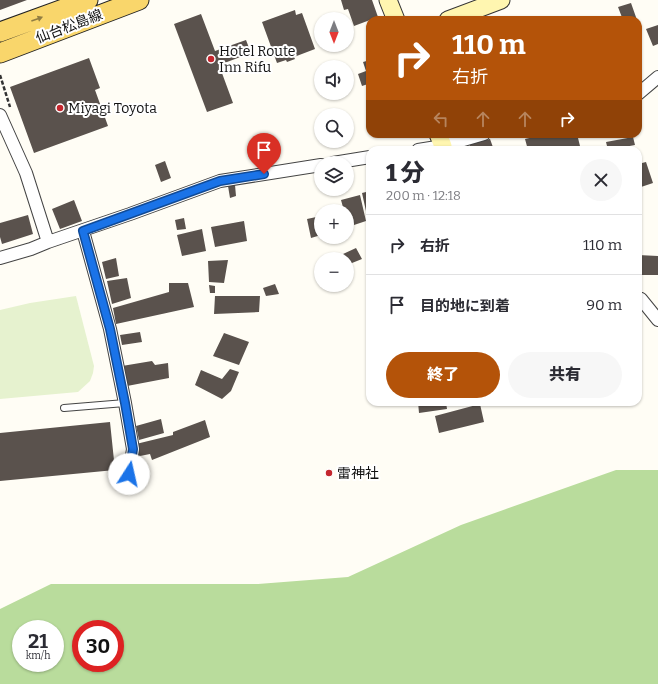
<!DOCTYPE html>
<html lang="ja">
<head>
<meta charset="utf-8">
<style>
	:root { --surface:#fff; --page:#f7f7f7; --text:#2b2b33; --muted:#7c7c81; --line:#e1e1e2; --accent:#b45309 }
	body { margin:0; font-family:Bitter,"Noto Sans JP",serif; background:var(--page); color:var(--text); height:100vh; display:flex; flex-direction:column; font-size:15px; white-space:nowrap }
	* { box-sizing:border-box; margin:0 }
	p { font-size:13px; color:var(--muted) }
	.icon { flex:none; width:22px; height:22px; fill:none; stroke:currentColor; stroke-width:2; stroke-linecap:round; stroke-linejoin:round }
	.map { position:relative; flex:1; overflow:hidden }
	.drawer { position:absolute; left:366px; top:146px; width:276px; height:260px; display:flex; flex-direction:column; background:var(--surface); border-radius:12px; box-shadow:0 1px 3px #0004 }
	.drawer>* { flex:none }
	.guide { position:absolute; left:366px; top:16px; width:276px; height:122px; border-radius:12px; box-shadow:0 1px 3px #0004; background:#b45309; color:#fff; overflow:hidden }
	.needle { width:26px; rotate:180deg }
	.controls { position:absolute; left:314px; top:12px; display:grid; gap:8px }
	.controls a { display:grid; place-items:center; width:40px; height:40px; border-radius:50%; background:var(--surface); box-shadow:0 1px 3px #0004; font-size:20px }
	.speed { position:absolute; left:12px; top:620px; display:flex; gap:8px; font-size:20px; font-weight:700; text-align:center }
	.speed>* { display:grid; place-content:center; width:52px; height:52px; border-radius:50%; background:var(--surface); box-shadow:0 1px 3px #0004; line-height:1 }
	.speed small { font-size:10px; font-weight:400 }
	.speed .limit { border:6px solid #d22; background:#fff; color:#111 }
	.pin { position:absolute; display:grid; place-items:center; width:34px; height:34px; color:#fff; margin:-41px -17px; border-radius:50% 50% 50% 0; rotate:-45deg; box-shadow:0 0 4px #0007 }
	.pin .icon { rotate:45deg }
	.me { position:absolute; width:44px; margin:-22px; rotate:10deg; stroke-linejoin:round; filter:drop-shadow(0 0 3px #0008) }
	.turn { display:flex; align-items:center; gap:14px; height:84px; padding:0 20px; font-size:18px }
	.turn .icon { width:52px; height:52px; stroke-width:2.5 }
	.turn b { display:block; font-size:28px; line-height:34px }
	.lanes { display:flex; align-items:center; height:38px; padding:0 20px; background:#0003; justify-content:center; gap:20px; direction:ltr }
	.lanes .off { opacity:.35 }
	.round { display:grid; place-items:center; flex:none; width:42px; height:42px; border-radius:21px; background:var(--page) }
	.headline { display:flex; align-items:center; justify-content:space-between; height:68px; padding:0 20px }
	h1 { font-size:24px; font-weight:800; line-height:30px }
	.action { display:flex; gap:8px; margin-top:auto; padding:8px 20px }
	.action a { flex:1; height:46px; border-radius:24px; background:var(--accent); color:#fff; font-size:16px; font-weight:800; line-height:46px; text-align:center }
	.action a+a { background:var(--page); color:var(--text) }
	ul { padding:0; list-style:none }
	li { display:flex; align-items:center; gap:12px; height:60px; padding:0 20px; border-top:1px solid var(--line) }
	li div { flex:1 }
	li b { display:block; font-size:15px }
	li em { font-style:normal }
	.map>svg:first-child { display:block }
</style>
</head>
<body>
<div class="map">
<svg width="658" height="684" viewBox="0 0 658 684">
	<rect width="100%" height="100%" fill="#fffdf5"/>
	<path fill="#b9dc9c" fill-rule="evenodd" d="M 616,470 L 658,470 L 658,684 L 0,684 L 0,609 L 51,584 L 258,584 L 348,577 L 461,525 ZM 21,629 L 55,629 L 55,663 L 21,663 ZM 81,629 L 115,629 L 115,663 L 81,663 Z"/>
	<path fill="#e6f2cf" d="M 76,296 L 94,366 L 93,373 L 90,381 L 78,392 L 0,399 L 0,310 L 30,303 Z"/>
	<path fill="#5a524d" d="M 0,0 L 27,0 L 0,10 Z
		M 341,0 L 372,0 L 378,17 L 354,26 L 348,9 L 344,10 Z
		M 631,3 L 637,20 L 623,20 L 618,7 Z
		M 295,10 L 296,15 L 302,13 L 315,49 L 294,57 L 295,59 L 287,62 L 286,60 L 277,63 L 262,22 Z
		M 201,14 L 215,51 L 246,40 L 251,53 L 219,65 L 233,103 L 207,112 L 174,24 Z
		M 658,25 L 658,44 L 653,46 L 646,29 Z
		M 89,58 L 100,88 L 95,90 L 108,126 L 34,153 L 10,87 Z
		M 370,60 L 370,89 L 368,84 L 362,86 L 358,74 L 366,71 L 363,62 Z
		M 547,134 L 577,134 L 581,150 L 528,150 L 525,139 Z
		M 633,137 L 635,145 L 608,150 L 606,142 Z
		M 490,139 L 494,150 L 471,150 L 469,143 Z
		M 524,146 L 525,150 L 506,150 L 506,149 Z
		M 165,161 L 171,178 L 161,182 L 155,165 Z
		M 646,162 L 653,183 L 638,188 L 638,164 Z
		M 235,185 L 236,196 L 230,198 L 228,186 Z
		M 370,191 L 370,219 L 368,220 L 362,193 Z
		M 360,195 L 366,221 L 348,227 L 347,211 L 344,211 L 341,200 Z
		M 74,200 L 82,221 L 60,229 L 52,209 Z
		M 28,215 L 33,234 L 2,244 L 0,237 L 0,223 Z
		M 321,216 L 321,235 L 311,238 L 307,219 Z
		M 184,218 L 186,229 L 177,230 L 175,220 Z
		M 244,221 L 247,241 L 215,247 L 211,227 Z
		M 202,229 L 206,251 L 182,256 L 177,235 Z
		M 356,248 L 362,259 L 347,265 L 347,259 L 345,259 L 343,254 Z
		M 638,255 L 658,256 L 658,275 L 638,275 Z
		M 116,258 L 119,276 L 106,279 L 102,262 Z
		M 228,260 L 224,283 L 209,282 L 208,261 Z
		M 127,278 L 131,298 L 112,304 L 107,281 Z
		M 169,283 L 188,283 L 194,307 L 116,324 L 113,308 L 169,292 Z
		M 275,284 L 279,294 L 266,296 L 263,288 Z
		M 209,285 L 215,286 L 215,293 L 210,293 Z
		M 215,296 L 260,296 L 259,312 L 214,314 Z
		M 140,332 L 142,342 L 122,345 L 120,335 Z
		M 224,333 L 249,342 L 239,365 L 213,356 Z
		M 152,361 L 155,365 L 168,363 L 169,378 L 127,386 L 122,366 Z
		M 230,369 L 239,372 L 231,391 L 222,399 L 195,385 L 201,370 L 222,379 Z
		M 418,402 L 446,402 L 447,409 L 419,413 Z
		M 480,404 L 484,422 L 439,433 L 435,416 Z
		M 161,419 L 164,433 L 139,440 L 136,426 Z
		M 205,420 L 210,437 L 152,460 L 150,454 L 135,457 L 136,444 L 173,435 L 173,432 Z
		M 110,422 L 115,470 L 0,481 L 0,433 Z"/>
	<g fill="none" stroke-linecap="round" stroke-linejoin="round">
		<defs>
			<path id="lane" d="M 64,408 L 125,403"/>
			<path id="street" d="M 638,94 L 658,77
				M 0,115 L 26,173 L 48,242
				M 418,150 L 443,146 L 484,134
				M 333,163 L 370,157
				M 83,231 L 110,329 L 125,403 L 133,449 L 129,474
				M 0,258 L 31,249 L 48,242 L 130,214 L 220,181 L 321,165
				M 638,298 L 641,299 L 658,320"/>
			<path id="secondary" d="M 388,0 L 396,20
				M 448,20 L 501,0
				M 438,134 L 443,146"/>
			<path id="primary" d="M 0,32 L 88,0
				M 0,53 L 139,0"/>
		</defs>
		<use href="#lane" stroke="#444" stroke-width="8"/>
		<use href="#street" stroke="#444" stroke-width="14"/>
		<use href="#secondary" stroke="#333" stroke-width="19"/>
		<use href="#primary" stroke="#222" stroke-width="21"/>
		<path stroke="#333" stroke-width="2.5" stroke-dasharray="4 2" stroke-linecap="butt" d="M 0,75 L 10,107"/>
		<use href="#lane" stroke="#fff" stroke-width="6"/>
		<use href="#street" stroke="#fff" stroke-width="12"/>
		<use href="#secondary" stroke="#fff6b0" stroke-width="17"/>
		<use href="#primary" stroke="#f9d66b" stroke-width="19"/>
	</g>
	<defs><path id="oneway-solid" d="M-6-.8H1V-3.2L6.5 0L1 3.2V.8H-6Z"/></defs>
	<use fill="#917d42" href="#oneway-solid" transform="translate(37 19) rotate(-20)"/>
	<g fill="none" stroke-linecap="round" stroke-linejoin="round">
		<defs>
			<path id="route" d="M 129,474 L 133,449 L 125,403 L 110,329 L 83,231 L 220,181 L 264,174"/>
		</defs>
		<use href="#route" stroke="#114b97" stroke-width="10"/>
		<use href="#route" stroke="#1a73e8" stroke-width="7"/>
	</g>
	<g fill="#c4262e" stroke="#fff" stroke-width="1.5">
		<circle cx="211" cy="59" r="4"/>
		<circle cx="60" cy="108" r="4"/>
		<circle cx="329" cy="473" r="4"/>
	</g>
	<g text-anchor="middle" stroke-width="4" stroke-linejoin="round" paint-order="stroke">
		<g font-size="14" fill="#111" stroke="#fff">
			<text transform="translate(69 26) rotate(-21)" y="5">仙台松島線</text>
		</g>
		<g font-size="14" fill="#111" stroke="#fff" text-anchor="start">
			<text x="219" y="56">Hotel Route<tspan x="219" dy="16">Inn Rifu</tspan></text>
			<text x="68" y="113">Miyagi Toyota</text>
			<text x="337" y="478">雷神社</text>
		</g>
	</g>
</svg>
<div class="controls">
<a><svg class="needle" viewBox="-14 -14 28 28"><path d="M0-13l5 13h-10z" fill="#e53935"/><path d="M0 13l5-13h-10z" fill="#7c7c81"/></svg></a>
<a><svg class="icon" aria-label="sound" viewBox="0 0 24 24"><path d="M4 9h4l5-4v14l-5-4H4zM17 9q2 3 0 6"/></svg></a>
<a><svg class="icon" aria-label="search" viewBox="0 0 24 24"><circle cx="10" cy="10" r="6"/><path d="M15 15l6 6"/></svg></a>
<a><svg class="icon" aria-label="layers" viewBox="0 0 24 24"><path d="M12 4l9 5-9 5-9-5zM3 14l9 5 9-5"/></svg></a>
<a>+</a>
<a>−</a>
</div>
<div class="speed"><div>21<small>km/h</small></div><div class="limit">30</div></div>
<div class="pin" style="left:264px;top:174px;background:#d93025"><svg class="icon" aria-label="arrive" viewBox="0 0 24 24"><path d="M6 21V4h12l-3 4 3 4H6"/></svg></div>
<svg class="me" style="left:129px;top:474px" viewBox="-20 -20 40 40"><circle r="19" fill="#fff"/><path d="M0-13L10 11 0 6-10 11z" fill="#1a73e8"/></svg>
<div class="guide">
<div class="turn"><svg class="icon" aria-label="right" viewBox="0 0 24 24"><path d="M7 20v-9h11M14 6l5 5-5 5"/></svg><div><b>110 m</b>右折</div></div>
<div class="lanes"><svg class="icon off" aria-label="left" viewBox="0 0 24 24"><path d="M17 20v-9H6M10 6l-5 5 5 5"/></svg><svg class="icon off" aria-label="ahead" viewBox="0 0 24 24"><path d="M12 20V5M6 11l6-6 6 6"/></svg><svg class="icon off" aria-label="ahead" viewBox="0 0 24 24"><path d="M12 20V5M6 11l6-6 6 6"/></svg><svg class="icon" aria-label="right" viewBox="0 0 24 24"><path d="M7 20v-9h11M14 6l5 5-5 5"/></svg></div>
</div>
<section class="drawer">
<div class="headline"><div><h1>1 分</h1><p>200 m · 12:18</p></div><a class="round"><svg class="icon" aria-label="close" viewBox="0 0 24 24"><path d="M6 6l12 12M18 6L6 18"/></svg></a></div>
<ul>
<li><svg class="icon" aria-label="right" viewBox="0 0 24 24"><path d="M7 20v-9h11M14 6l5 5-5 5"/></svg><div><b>右折</b></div><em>110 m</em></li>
<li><svg class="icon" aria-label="arrive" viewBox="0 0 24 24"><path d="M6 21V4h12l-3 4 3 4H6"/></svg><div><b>目的地に到着</b></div><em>90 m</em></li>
</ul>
<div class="action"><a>終了</a><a>共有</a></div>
</section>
</div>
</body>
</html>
